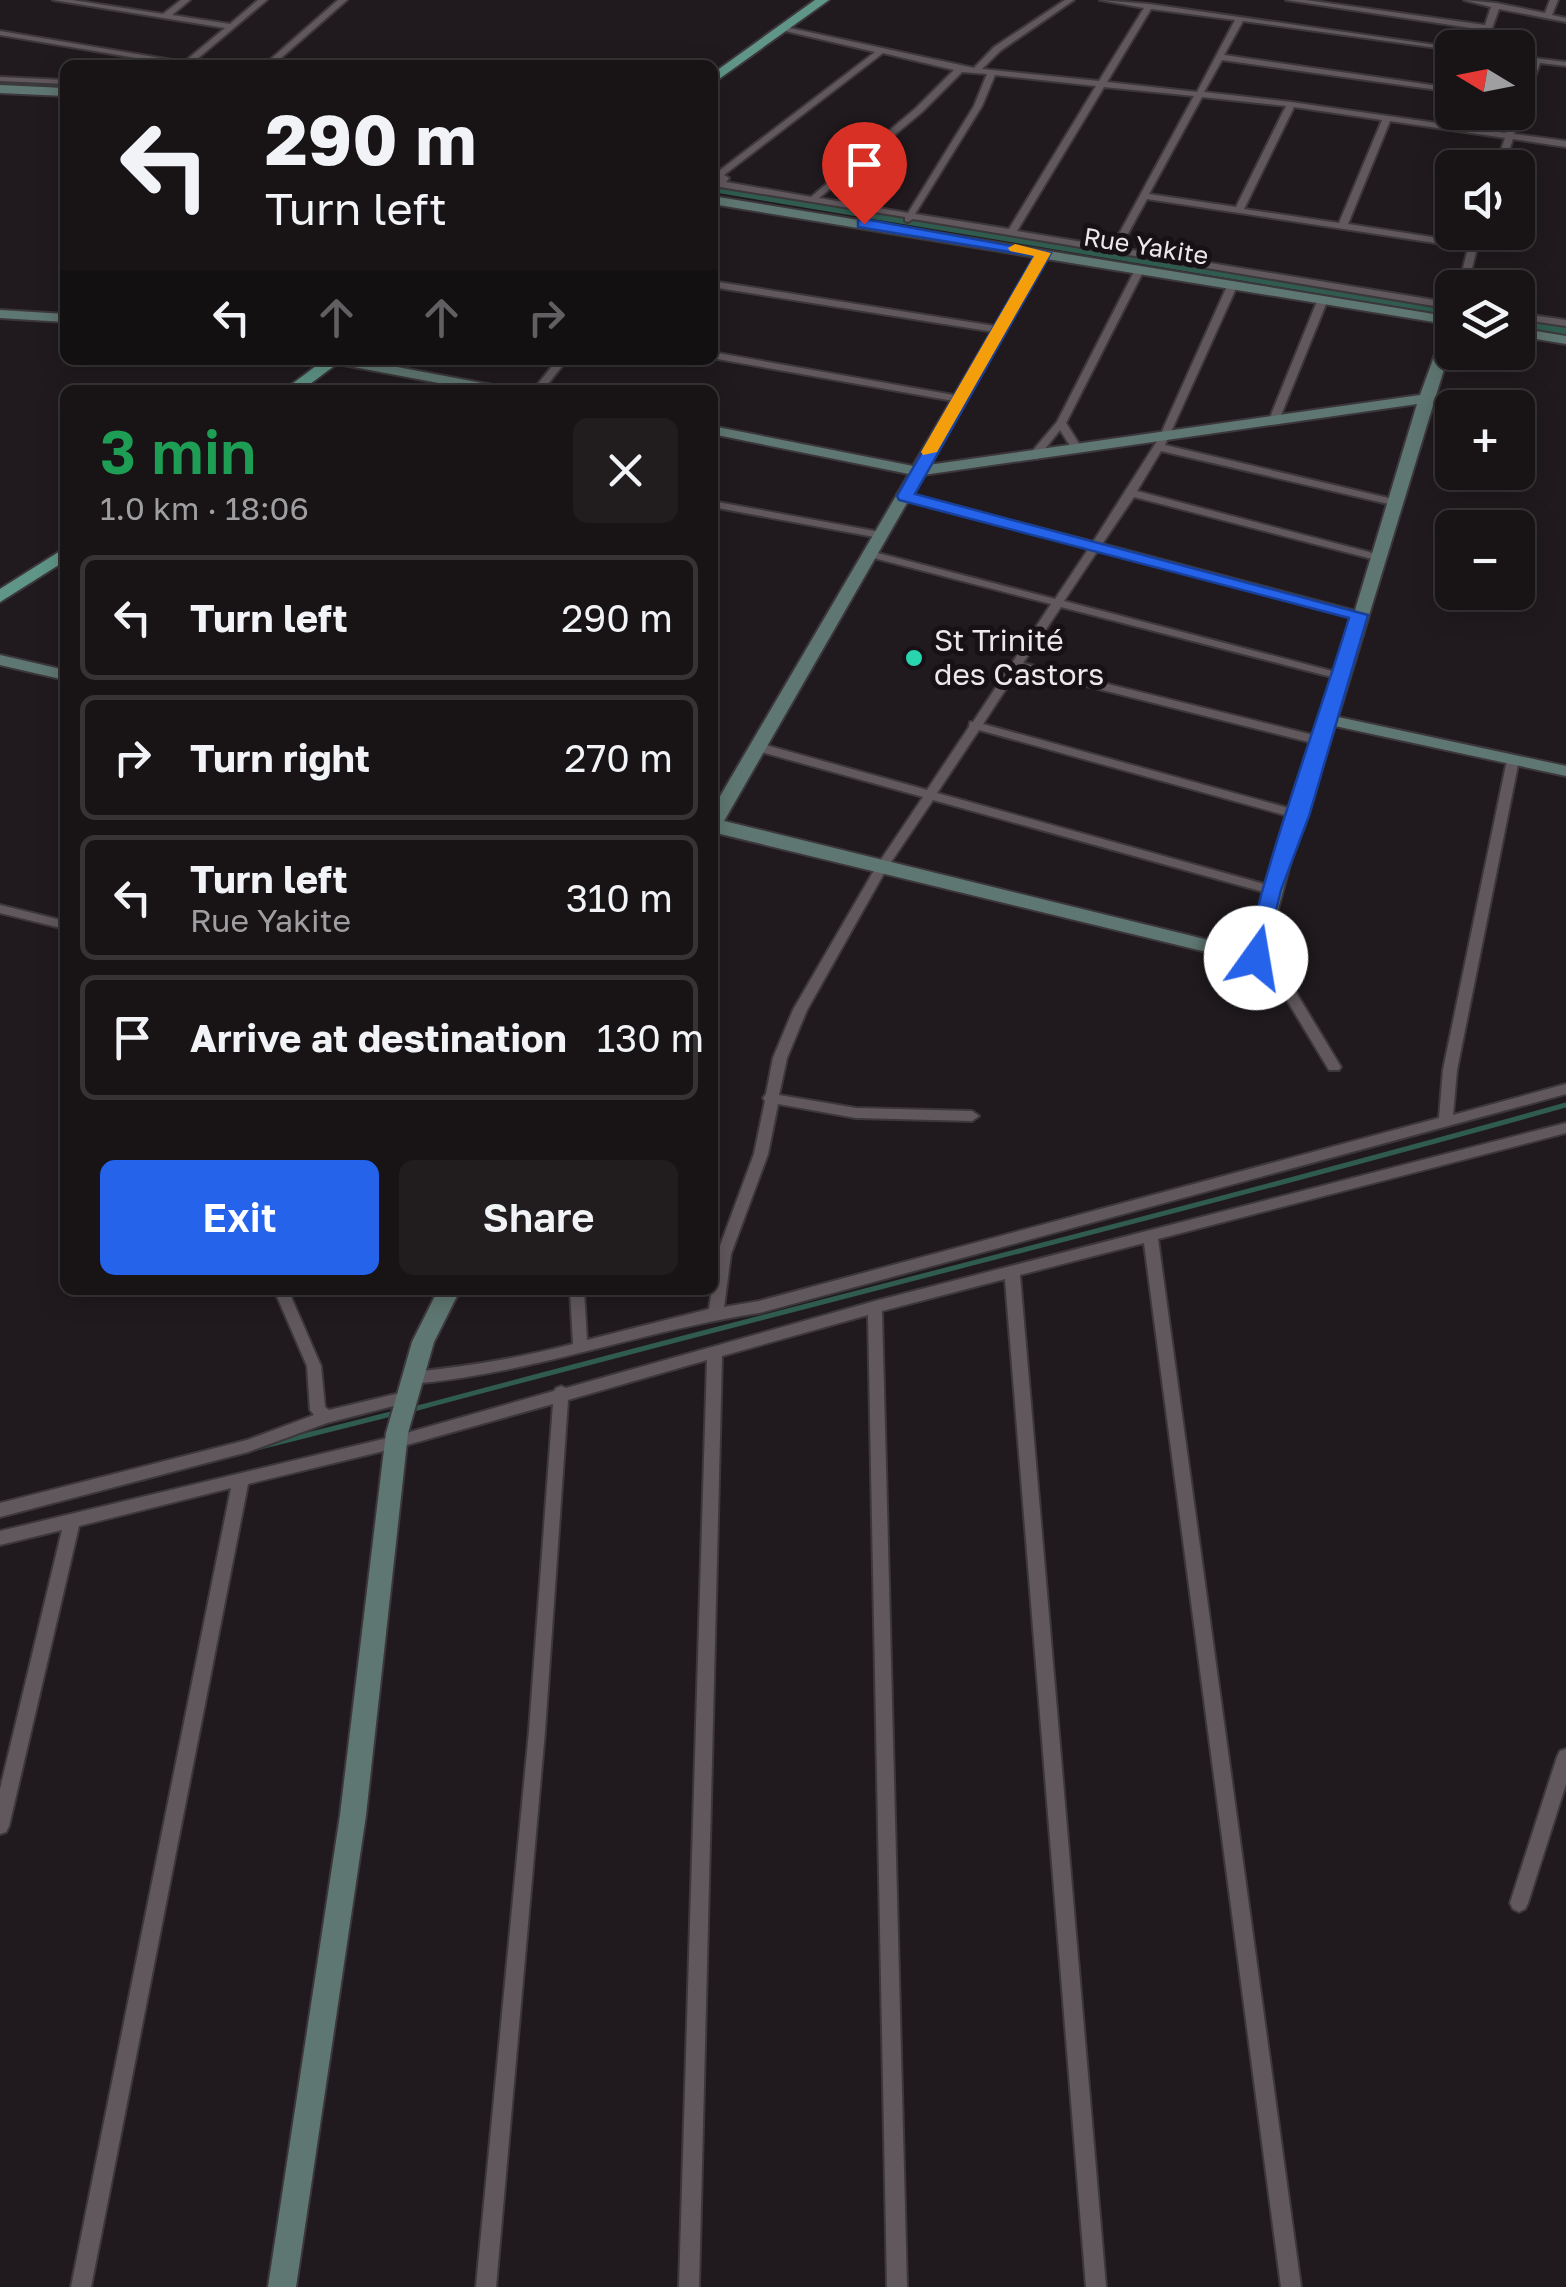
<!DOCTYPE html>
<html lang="en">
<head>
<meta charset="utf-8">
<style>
	:root { --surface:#181416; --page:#211d1f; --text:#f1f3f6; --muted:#9f9ea1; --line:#363335; --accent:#2563eb }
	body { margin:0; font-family:"Golos Text",sans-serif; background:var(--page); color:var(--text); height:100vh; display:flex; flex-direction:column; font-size:38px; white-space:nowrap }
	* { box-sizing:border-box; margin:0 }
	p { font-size:32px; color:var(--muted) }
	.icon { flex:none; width:55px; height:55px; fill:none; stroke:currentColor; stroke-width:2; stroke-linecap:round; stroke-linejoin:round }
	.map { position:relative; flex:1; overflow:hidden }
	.details { position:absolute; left:60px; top:385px; width:658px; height:910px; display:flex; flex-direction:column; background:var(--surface); border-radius:15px; box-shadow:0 5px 25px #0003,0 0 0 2px var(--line) }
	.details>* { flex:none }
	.top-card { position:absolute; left:60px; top:60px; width:658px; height:305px; border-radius:15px; box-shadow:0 5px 25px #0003,0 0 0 2px var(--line); background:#181416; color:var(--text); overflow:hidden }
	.needle { width:65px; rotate:280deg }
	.tools { position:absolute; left:1435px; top:30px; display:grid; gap:20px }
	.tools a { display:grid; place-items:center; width:100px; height:100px; border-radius:15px; background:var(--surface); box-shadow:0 5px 25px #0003,0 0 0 2px var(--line); font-size:50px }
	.pin { position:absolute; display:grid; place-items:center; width:85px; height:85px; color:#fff; margin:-102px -42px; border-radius:50% 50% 50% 0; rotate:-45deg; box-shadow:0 0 10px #0007 }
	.pin .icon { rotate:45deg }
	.me { position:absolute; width:110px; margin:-55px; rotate:13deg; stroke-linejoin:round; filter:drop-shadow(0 0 8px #0008) }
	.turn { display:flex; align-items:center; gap:35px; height:210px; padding:0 40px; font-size:45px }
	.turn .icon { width:130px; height:130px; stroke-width:2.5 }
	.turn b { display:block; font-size:70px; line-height:85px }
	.lanes { display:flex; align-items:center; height:95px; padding:0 40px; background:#0003; justify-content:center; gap:50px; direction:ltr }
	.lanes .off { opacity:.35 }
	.round { display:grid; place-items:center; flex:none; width:105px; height:105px; border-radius:15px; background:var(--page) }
	.head { display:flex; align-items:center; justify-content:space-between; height:170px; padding:0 40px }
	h1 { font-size:60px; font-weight:600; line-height:75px; color:#1e9e55 }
	.action { display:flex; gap:20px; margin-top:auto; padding:20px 40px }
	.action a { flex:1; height:115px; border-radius:15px; background:var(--accent); color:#fff; font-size:40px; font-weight:600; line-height:115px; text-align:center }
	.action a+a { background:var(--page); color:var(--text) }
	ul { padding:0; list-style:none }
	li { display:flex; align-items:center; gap:30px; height:125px; margin:0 20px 15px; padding:0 20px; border:5px solid var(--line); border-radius:15px }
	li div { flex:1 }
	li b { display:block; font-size:38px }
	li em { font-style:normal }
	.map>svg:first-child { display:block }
</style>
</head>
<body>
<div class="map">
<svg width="1566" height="2287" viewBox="0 0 1566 2287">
	<rect width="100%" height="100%" fill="#201a1e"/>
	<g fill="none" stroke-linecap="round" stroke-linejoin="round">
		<path stroke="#2f5c4f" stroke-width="5" d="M 410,1410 C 795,1307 1182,1212 1566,1105
			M 260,1447 L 395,1413"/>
		<path fill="#2f5c4f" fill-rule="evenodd" d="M 0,77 L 65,80 L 65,90 L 0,87 Z
			M 712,182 L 1452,305 L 1452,316 L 712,192 Z
			M 1518,316 L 1566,324 L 1566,336 L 1518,327 Z"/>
		<defs>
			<path id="street" d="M 53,0 L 72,0 L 163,14 L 181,0 L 190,0 L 172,15 L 230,24 L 258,0 L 267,0 L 190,65 L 177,65 L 0,35 L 0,31 L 184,62 L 225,28 Z
				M 338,0 L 347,0 L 273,65 L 264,65 Z
				M 1065,0 L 1074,0 L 1000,51 L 982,69 L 1099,81 L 1144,8 L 1100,0 L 1149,4 L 1456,48 L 1452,48 L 1452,50 L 1243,21 L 1224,55 L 1452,88 L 1452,92 L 1222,60 L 1204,92 L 1291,102 L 1506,133 L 1513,112 L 1518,112 L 1518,101 L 1533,62 L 1518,60 L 1518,56 L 1566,62 L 1566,66 L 1540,63 L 1514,134 L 1566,141 L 1566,147 L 1513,139 L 1503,168 L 1495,168 L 1505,138 L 1390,121 L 1348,224 L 1470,243 L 1472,232 L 1481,232 L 1467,288 L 1458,288 L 1468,248 L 1147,199 L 1120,248 L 1452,303 L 1452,309 L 913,219 L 908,222 L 905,221 L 905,217 L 720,187 L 716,184 L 719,180 L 712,182 L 712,174 L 715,174 L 875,52 L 781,30 L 781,26 L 974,68 L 994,47 ZM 1151,9 L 1235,20 L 1197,92 L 1107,82 ZM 883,53 L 954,70 L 916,108 L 811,197 L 726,182 L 729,178 L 724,175 ZM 962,72 L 987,74 L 974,106 L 908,213 L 819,198 L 922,112 ZM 995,75 L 1096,86 L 1009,229 L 915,214 L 982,106 ZM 1104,87 L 1194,96 L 1112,247 L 1017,231 ZM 1202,97 L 1286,106 L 1236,207 L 1149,194 ZM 1294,107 L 1382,120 L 1339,223 L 1244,209 Z
				M 1286,0 L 1306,0 L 1485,25 L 1491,7 L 1464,0 L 1496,3 L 1545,13 L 1550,0 L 1558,0 L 1552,15 L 1566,18 L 1566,22 L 1499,9 L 1485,48 L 1477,48 L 1484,30 Z
				M 0,77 L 65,80 L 65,84 L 0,81 Z
				M 1137,266 L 1145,268 L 1066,423 L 1083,450 L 1074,452 L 1060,430 L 1037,459 L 1029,459 L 1029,455 L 1057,422 Z
				M 712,281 L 1001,327 L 1006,330 L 1001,333 L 712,287 Z
				M 1233,281 L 1238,284 L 1165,445 L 1397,500 L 1402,503 L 1397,506 L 1161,451 L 1137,491 L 1384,556 L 1385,558 L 1380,561 L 1134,497 L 1102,544 L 1363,613 L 1364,615 L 1359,618 L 1098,550 L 1064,601 L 1347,675 L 1349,677 L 1343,680 L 1061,607 L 1023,663 L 1321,737 L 1327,741 L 1321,745 L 1019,669 L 983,724 L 1303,812 L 1305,815 L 1299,819 L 979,730 L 937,793 L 1275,887 L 1277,890 L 1271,894 L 933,800 L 887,868 L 807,1010 L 787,1058 L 779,1095 L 856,1108 L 972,1111 L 979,1116 L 972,1121 L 856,1118 L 778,1104 L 768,1154 L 731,1254 L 724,1307 L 759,1301 L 1439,1118 L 1443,1070 L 1507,760 L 1513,756 L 1519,760 L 1457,1070 L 1453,1115 L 1566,1084 L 1566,1094 L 759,1313 C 641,1331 530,1374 411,1384 L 406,1382 L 403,1378 L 406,1374 L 411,1372 C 466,1367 519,1358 573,1344 L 570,1290 L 584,1290 L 587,1340 L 709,1309 L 717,1254 L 754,1154 L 765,1101 L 763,1098 L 766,1094 L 773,1058 L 793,1010 L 876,867 L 923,797 L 754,750 L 752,747 L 758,743 L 927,790 L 969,727 L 970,722 L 973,722 L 1051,604 L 866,556 L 865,554 L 870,551 L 1055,599 L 1089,548 L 900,496 L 905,493 L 1093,542 L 1159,438 L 1228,284 Z
				M 1323,296 L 1328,299 L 1279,420 L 1271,422 L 1269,420 L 1318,299 Z
				M 1518,313 L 1566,320 L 1566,326 L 1518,319 Z
				M 712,352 L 959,396 L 964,399 L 959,402 L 712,358 Z
				M 557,360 L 567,360 L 543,390 L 533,390 Z
				M 712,501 L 880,532 L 885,535 L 880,538 L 712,507 Z
				M 0,905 L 65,921 L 65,929 L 0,913 Z
				M 1256,954 L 1283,971 L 1341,1067 L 1339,1070 L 1329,1070 L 1273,977 L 1251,961 L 1250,958 L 1251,955 Z
				M 1566,1123 L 1566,1133 L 1158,1239 L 1301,2287 L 1281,2287 L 1144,1243 L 1020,1275 L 1106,2287 L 1086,2287 L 1005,1279 L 882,1311 L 907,2287 L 887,2287 L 868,1315 L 722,1356 L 699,2287 L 679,2287 L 707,1360 L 568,1400 L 545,1731 L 496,2287 L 476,2287 L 529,1731 L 553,1404 L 396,1448 L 248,1484 L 91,2287 L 71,2287 L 231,1488 L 79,1526 L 9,1826 L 6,1832 L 0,1834 L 0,1789 L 62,1530 L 0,1545 L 0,1531 L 396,1436 L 554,1391 L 556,1388 L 561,1386 L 566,1388 L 875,1301 Z
				M 276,1290 L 288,1290 L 289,1292 L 321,1366 L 325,1407 L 329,1410 L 404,1392 L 409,1394 L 412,1398 L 409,1402 L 327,1423 L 248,1452 L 0,1517 L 0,1503 L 247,1440 L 314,1415 L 310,1410 L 307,1366 L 275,1292 Z
				M 1566,1749 L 1566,1784 L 1528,1903 L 1525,1909 L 1519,1912 L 1513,1909 L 1510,1903 L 1557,1757 L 1560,1751 Z"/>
			<path id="secondary" d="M 0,85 L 65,88 L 65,96 L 0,93 Z
				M 712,196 L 1452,317 L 1452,343 L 1338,717 L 1566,766 L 1566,776 L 1335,726 L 1293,853 L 1265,958 L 1256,964 L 712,832 L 712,810 L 909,474 L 712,434 L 712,426 L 913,466 L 1035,257 L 712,204 ZM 1047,259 L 1446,324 L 1420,395 L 928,465 ZM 1417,404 L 1347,637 L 1276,853 L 1249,950 L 724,821 L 923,475 Z
				M 0,310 L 65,314 L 65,322 L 0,318 Z
				M 1518,328 L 1566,336 L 1566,344 L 1518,336 Z
				M 331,360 L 360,360 L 498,386 L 505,390 L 476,390 L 338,364 Z
				M 0,655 L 65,670 L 65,680 L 0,665 Z
				M 438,1290 L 460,1290 L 434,1342 L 408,1433 L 366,1815 L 296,2287 L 268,2287 L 340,1815 L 386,1433 L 412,1342 Z"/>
			<path id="primary" d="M 815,0 L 829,0 L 712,84 L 712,74 Z
				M 324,360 L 342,360 L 302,390 L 284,390 Z
				M 65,548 L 65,561 L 0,602 L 0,589 Z"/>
		</defs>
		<use href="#street" stroke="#3c373a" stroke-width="4"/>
		<use href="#secondary" stroke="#3c373a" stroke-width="4"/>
		<use href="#primary" stroke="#3c373a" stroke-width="4"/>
		<use href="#street" fill="#60585d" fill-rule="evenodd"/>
		<use href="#secondary" fill="#5f7772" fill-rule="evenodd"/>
		<use href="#primary" fill="#5f9687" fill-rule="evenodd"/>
	</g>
	<path fill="#2563eb" stroke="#184099" stroke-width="2.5" d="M 864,219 L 1051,253 L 915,494 L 1368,615 L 1309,816 L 1281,890 L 1263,963 L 1248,963 L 1245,958 C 1271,845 1315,730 1349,618 L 899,500 L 897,496 L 1034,256 L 858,227 L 858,221 Z"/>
	<path fill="#f59e0b" d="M 1015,244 L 1051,253 L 937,452 L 923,455 L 921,452 L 1034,256 L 1010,251 L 1008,248 Z"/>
	<circle fill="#29d5ad" stroke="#171115" stroke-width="4" cx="914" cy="658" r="10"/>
	<g text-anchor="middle" stroke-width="10" stroke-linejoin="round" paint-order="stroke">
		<g font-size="25" fill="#ece7ea" stroke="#171115">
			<text transform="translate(1146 246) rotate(9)" y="9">Rue Yakite</text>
		</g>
		<g font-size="30" fill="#ece7ea" stroke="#171115" text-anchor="start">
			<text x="934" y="651">St Trinité<tspan x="934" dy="34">des Castors</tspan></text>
		</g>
	</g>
</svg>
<div class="tools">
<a><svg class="needle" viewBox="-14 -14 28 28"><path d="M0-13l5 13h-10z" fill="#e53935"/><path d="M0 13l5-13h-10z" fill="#9f9ea1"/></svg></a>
<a><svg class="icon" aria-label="sound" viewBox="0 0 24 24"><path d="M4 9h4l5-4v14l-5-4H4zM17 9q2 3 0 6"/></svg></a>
<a><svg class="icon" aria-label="layers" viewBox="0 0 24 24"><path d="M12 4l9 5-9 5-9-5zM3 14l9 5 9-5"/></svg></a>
<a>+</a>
<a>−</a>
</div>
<div class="pin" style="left:864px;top:224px;background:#d93025"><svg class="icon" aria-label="arrive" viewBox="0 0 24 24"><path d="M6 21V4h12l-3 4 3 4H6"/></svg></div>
<svg class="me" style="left:1256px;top:958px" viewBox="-20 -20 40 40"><circle r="19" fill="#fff"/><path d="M0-13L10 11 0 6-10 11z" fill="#2563eb"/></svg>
<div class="top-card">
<div class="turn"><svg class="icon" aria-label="left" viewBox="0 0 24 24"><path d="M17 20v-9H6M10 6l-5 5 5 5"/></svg><div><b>290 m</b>Turn left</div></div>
<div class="lanes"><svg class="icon" aria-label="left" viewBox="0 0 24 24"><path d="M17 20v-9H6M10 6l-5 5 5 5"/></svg><svg class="icon off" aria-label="ahead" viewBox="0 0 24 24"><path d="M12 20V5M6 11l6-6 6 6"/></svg><svg class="icon off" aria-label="ahead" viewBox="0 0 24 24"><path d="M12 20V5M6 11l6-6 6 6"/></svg><svg class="icon off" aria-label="right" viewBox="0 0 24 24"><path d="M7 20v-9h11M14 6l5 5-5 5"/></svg></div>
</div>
<section class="details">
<div class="head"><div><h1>3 min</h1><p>1.0 km · 18:06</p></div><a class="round"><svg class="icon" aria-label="close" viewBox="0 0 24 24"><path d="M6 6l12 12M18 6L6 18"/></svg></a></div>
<ul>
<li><svg class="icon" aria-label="left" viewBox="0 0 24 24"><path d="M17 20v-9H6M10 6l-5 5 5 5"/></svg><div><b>Turn left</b></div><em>290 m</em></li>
<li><svg class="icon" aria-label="right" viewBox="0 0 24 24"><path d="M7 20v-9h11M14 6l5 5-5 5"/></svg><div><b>Turn right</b></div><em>270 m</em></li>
<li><svg class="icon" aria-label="left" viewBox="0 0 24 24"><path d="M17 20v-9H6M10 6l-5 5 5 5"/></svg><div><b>Turn left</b><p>Rue Yakite</p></div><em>310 m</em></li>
<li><svg class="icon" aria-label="arrive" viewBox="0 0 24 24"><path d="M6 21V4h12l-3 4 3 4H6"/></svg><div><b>Arrive at destination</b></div><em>130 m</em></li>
</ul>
<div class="action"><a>Exit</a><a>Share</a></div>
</section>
</div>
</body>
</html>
